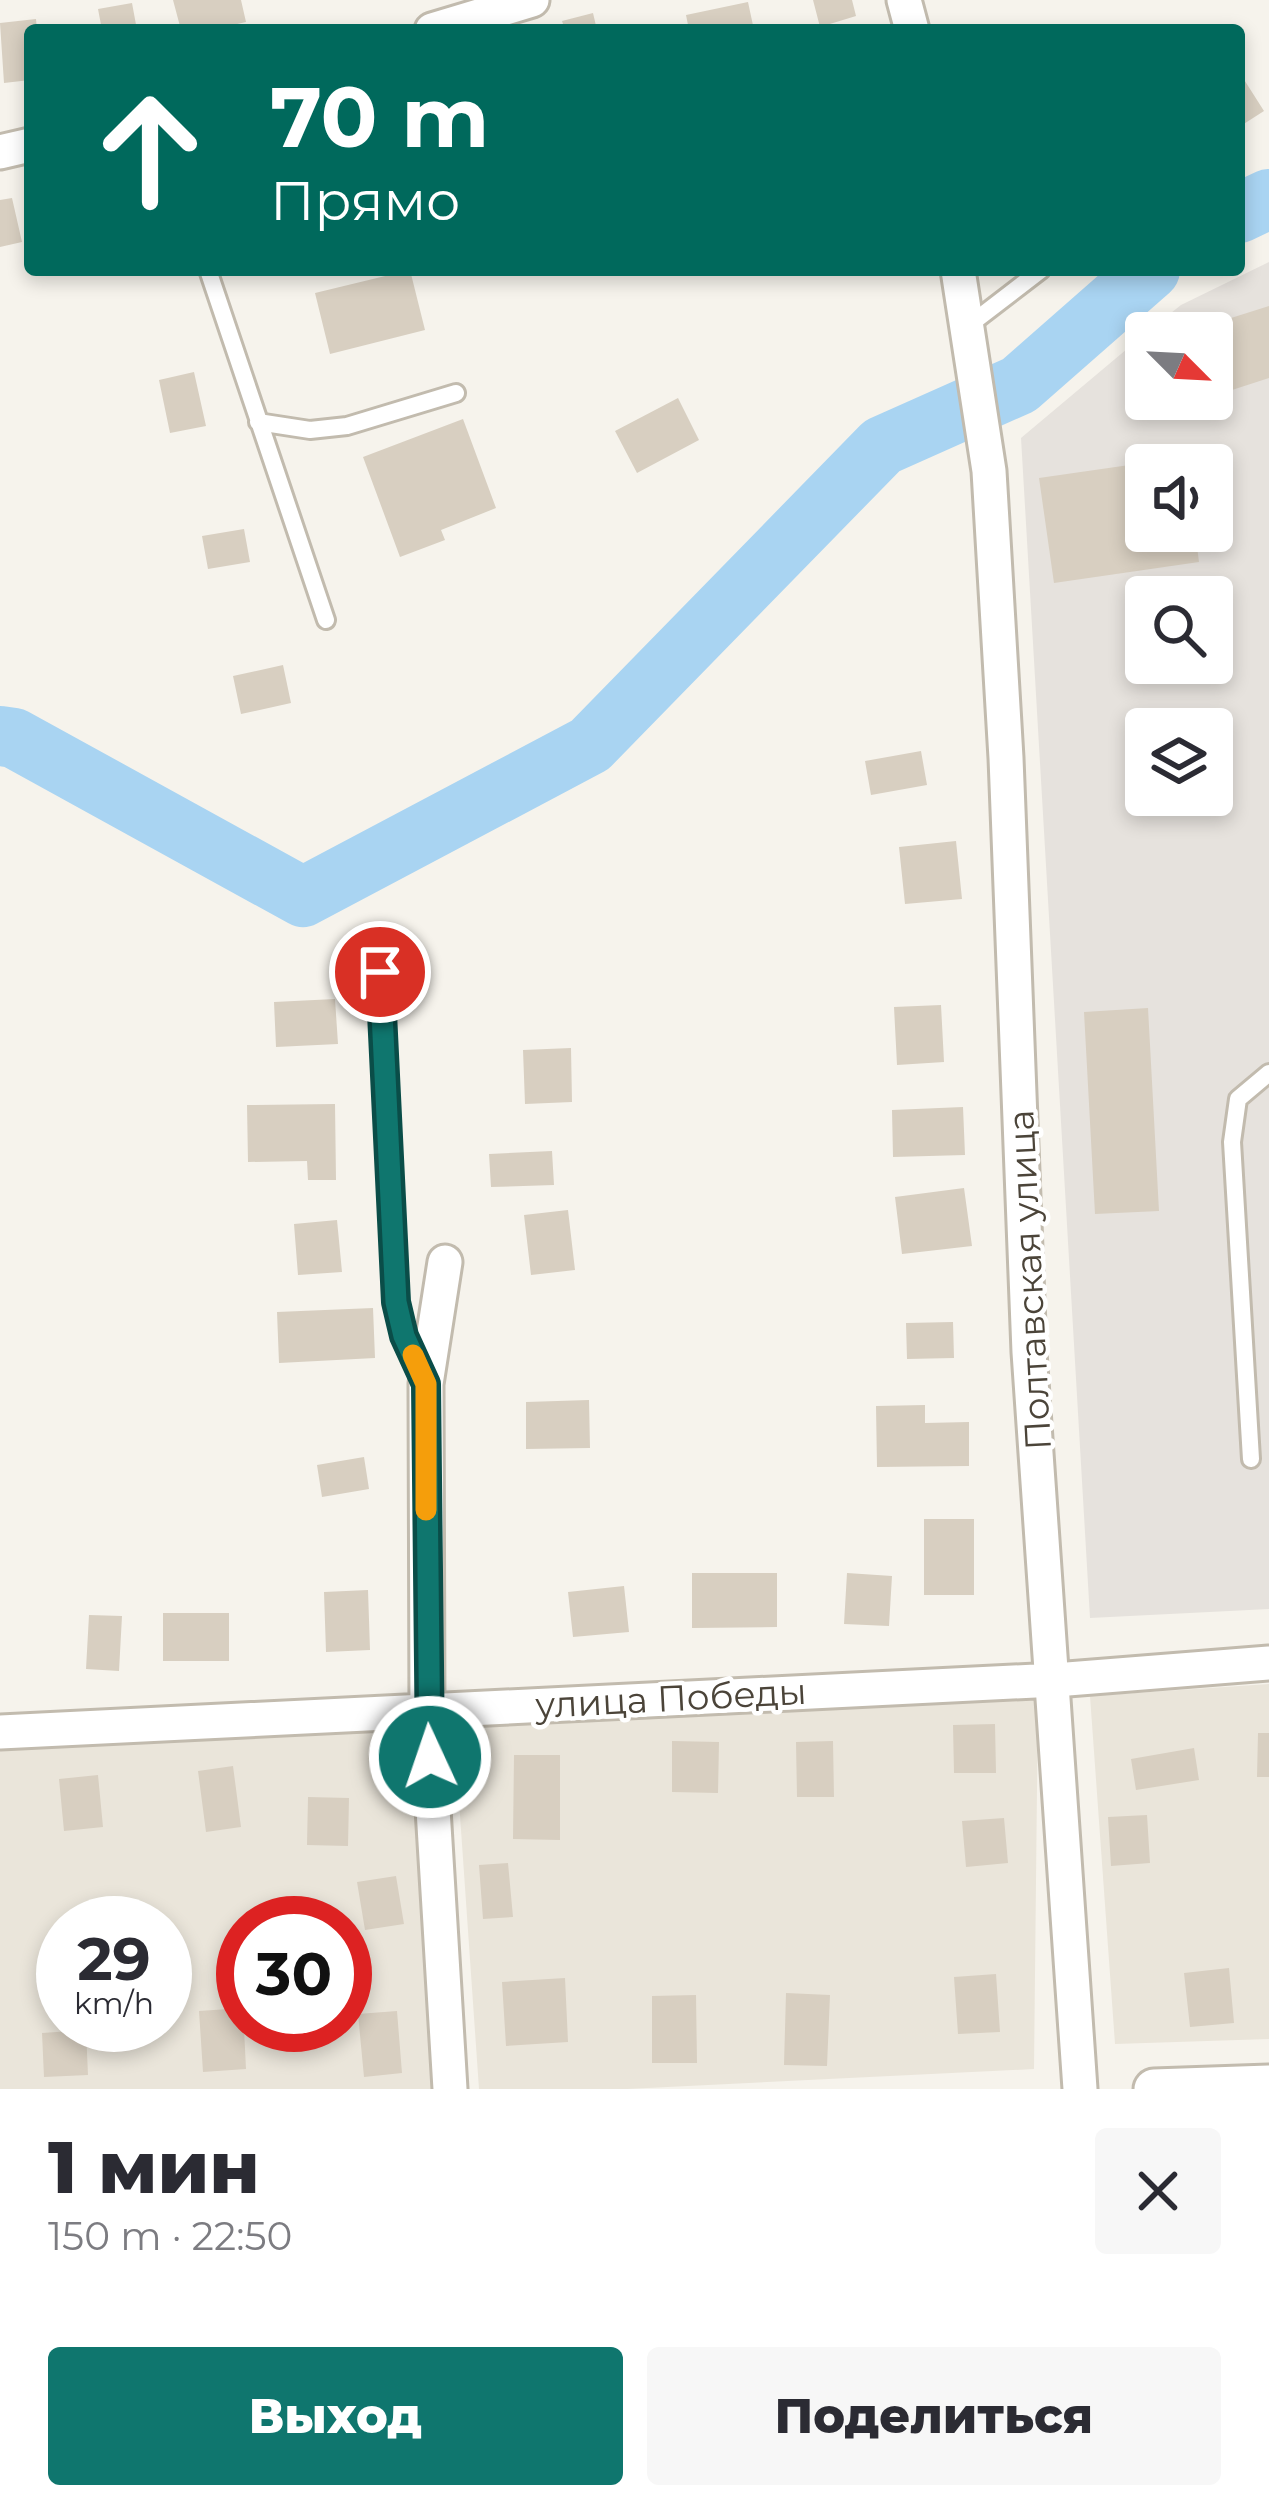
<!DOCTYPE html>
<html lang="ru">
<head>
<meta charset="utf-8">
<style>
	:root { --surface:#fff; --page:#f7f7f7; --text:#2b2b33; --muted:#7c7c81; --accent:#0f766e }
	body { margin:0; font-family:Montserrat,sans-serif; background:var(--page); color:var(--text); height:100vh; display:flex; flex-direction:column; font-size:45px; white-space:nowrap }
	* { box-sizing:border-box; margin:0 }
	p { font-size:39px; color:var(--muted) }
	.icon { flex:none; width:66px; height:66px; fill:none; stroke:currentColor; stroke-width:2; stroke-linecap:round; stroke-linejoin:round }
	.map { position:relative; height:2089px; overflow:hidden }
	.side { display:flex; flex-direction:column; background:var(--surface); flex:1 }
	.side>* { flex:none }
	.hud { position:absolute; left:24px; top:24px; width:1221px; height:252px; border-radius:12px; box-shadow:0 6px 18px #0003; background:#00695c; color:#fff; overflow:hidden }
	.needle { width:78px; rotate:114deg }
	.tools { position:absolute; left:1125px; top:312px; display:grid; gap:24px }
	.tools a { display:grid; place-items:center; width:108px; height:108px; border-radius:12px; background:var(--surface); box-shadow:0 6px 18px #0003; font-size:60px }
	.speed { position:absolute; left:36px; top:1896px; display:flex; gap:24px; font-size:60px; font-weight:700; text-align:center }
	.speed>* { display:grid; place-content:center; width:156px; height:156px; border-radius:50%; background:var(--surface); box-shadow:0 6px 18px #0003; line-height:1 }
	.speed small { font-size:30px; font-weight:400 }
	.speed .limit { border:18px solid #d22; background:#fff; color:#111 }
	.pin { position:absolute; display:grid; place-items:center; width:102px; height:102px; color:#fff; margin:-51px; border:6px solid #fff; border-radius:50%; box-shadow:0 3px 12px #0007 }
	.me { position:absolute; width:132px; margin:-66px; rotate:357deg; stroke-linejoin:round; filter:drop-shadow(0 0 9px #0008) }
	.turn { display:flex; align-items:center; gap:42px; height:252px; padding:0 48px; font-size:54px }
	.turn .icon { width:156px; height:156px; stroke-width:2.5 }
	.turn b { display:block; font-size:84px; line-height:102px }
	.round { display:grid; place-items:center; flex:none; width:126px; height:126px; border-radius:12px; background:var(--page) }
	.overview { display:flex; align-items:center; justify-content:space-between; height:204px; padding:0 48px }
	h1 { font-size:72px; font-weight:800; line-height:90px }
	.action { display:flex; gap:24px; margin-top:auto; padding:24px 48px }
	.action a { flex:1; height:138px; border-radius:12px; background:var(--accent); color:#fff; font-size:48px; font-weight:800; line-height:138px; text-align:center }
	.action a+a { background:var(--page); color:var(--text) }
	.map>svg:first-child { display:block }
</style>
</head>
<body>
<div class="map">
<svg width="1269" height="2089" viewBox="0 0 1269 2089">
	<rect width="100%" height="100%" fill="#f6f3ec"/>
	<path fill="#eae5da" fill-rule="evenodd" d="M 1269,1684 L 1269,2039 L 1115,2044 L 1090,1696 Z
		M 1038,1695 L 1034,2069 L 627,2089 L 479,2089 L 454,1729 Z
		M 419,1724 L 432,2089 L 0,2089 L 0,1751 ZM 63,1923 L 165,1923 L 165,2025 L 63,2025 ZM 243,1923 L 345,1923 L 345,2025 L 243,2025 Z"/>
	<path fill="#e6e2dd" fill-rule="evenodd" d="M 1269,262 L 1269,1609 L 1090,1618 L 1021,438 L 1146,333 L 1146,399 L 1212,399 L 1212,333 L 1146,333 L 1181,305 ZM 1146,465 L 1212,465 L 1212,531 L 1146,531 ZM 1146,597 L 1212,597 L 1212,663 L 1146,663 ZM 1146,729 L 1212,729 L 1212,795 L 1146,795 Z"/>
	<g fill="none" stroke-linecap="round" stroke-linejoin="round">
		<path stroke="#a9d4f2" stroke-width="60" d="M 1239,213 L 1269,199
			M 0,736 L 14,738 L 303,897 L 590,745 L 882,446 L 1019,385 L 1150,270"/>
	</g>
	<path fill="#d8cfc1" d="M 173,0 L 241,0 L 246,22 L 211,30 L 181,30 Z
		M 813,0 L 852,0 L 856,16 L 820,27 Z
		M 748,2 L 754,30 L 689,30 L 686,15 Z
		M 132,3 L 137,30 L 102,30 L 98,9 Z
		M 593,13 L 597,30 L 565,30 L 562,21 Z
		M 36,19 L 37,30 L 30,30 L 30,80 L 4,83 L 0,23 Z
		M 1243,78 L 1264,111 L 1239,127 L 1239,81 Z
		M 12,198 L 22,242 L 0,247 L 0,200 Z
		M 410,270 L 425,330 L 330,354 L 315,293 Z
		M 1269,306 L 1269,378 L 1232,390 L 1212,324 Z
		M 194,372 L 206,426 L 170,433 L 159,380 Z
		M 678,398 L 699,440 L 637,473 L 615,431 Z
		M 463,419 L 496,508 L 441,530 L 445,540 L 400,557 L 363,457 Z
		M 1185,457 L 1186,465 L 1146,465 L 1146,531 L 1195,531 L 1199,562 L 1054,583 L 1039,478 Z
		M 244,529 L 250,562 L 208,569 L 202,536 Z
		M 283,665 L 291,703 L 241,714 L 233,676 Z
		M 921,751 L 927,785 L 871,795 L 865,761 Z
		M 956,841 L 962,899 L 905,904 L 899,847 Z
		M 335,999 L 338,1044 L 276,1047 L 274,1002 Z
		M 941,1005 L 944,1062 L 897,1065 L 894,1007 Z
		M 1148,1008 L 1159,1211 L 1095,1214 L 1084,1012 Z
		M 571,1048 L 572,1102 L 525,1104 L 523,1050 Z
		M 335,1104 L 336,1180 L 308,1180 L 307,1161 L 248,1162 L 247,1105 Z
		M 963,1107 L 965,1155 L 893,1157 L 892,1110 Z
		M 552,1151 L 554,1185 L 491,1187 L 489,1154 Z
		M 964,1188 L 972,1246 L 902,1254 L 895,1197 Z
		M 568,1210 L 575,1270 L 531,1275 L 524,1215 Z
		M 337,1220 L 342,1272 L 298,1275 L 294,1224 Z
		M 373,1308 L 375,1358 L 279,1363 L 277,1312 Z
		M 953,1322 L 954,1358 L 907,1359 L 906,1323 Z
		M 589,1400 L 590,1448 L 526,1449 L 526,1402 Z
		M 925,1405 L 925,1423 L 969,1422 L 969,1466 L 877,1467 L 876,1406 Z
		M 364,1457 L 369,1489 L 322,1497 L 317,1465 Z
		M 924,1519 L 974,1519 L 974,1595 L 924,1595 Z
		M 692,1573 L 777,1573 L 777,1627 L 692,1628 Z
		M 847,1573 L 892,1576 L 889,1626 L 844,1624 Z
		M 624,1586 L 629,1632 L 573,1637 L 568,1592 Z
		M 368,1590 L 370,1650 L 326,1652 L 324,1592 Z
		M 163,1613 L 229,1613 L 229,1661 L 163,1661 Z
		M 89,1615 L 122,1616 L 119,1671 L 86,1669 Z
		M 995,1724 L 996,1773 L 954,1773 L 953,1725 Z
		M 1258,1733 L 1269,1733 L 1269,1777 L 1257,1777 Z
		M 672,1741 L 719,1742 L 718,1793 L 672,1792 Z
		M 833,1741 L 834,1797 L 797,1797 L 796,1742 Z
		M 1194,1748 L 1199,1780 L 1136,1790 L 1131,1759 Z
		M 514,1755 L 560,1755 L 560,1840 L 513,1839 Z
		M 233,1766 L 241,1827 L 206,1832 L 198,1771 Z
		M 98,1775 L 103,1827 L 64,1831 L 59,1779 Z
		M 308,1797 L 349,1798 L 348,1846 L 307,1845 Z
		M 1147,1815 L 1150,1863 L 1111,1866 L 1108,1817 Z
		M 1004,1818 L 1008,1863 L 966,1867 L 962,1821 Z
		M 508,1863 L 513,1917 L 483,1919 L 479,1865 Z
		M 396,1876 L 404,1924 L 365,1930 L 357,1882 Z
		M 1229,1968 L 1234,2023 L 1190,2027 L 1184,1973 Z
		M 996,1974 L 1000,2032 L 958,2034 L 954,1977 Z
		M 565,1978 L 568,2042 L 506,2046 L 502,1982 Z
		M 786,1993 L 830,1995 L 827,2066 L 784,2065 Z
		M 696,1995 L 697,2063 L 652,2063 L 652,1996 Z
		M 243,2008 L 246,2069 L 203,2072 L 199,2011 Z
		M 397,2011 L 402,2073 L 364,2077 L 358,2014 Z
		M 86,2030 L 88,2075 L 44,2077 L 42,2033 Z"/>
	<g fill="none" stroke-linecap="round" stroke-linejoin="round">
		<defs>
			<path id="service" d="M 208,270 L 326,620
				M 968,326 L 1041,270
				M 258,422 L 310,430 L 347,426 L 456,393
				M 380,972 L 396,1302 L 404,1336 L 423,1377
				M 1251,1459 L 1232,1142 L 1238,1099 L 1269,1073"/>
			<path id="minor" d="M 904,0 L 912,30
				M 432,30 L 532,0
				M 0,152 L 30,145
				M 958,270 L 989,471 L 1006,758 L 1029,1352 L 1080,2089
				M 445,1262 L 426,1384 L 427,1710 L 450,2089
				M 0,1732 L 1055,1680 L 1269,1663"/>
			<path id="tertiary" d="M 1154,2089 L 1269,2085"/>
		</defs>
		<use href="#service" stroke="#c2bbae" stroke-width="22"/>
		<use href="#minor" stroke="#c2bbae" stroke-width="39"/>
		<use href="#tertiary" stroke="#c2bbae" stroke-width="45"/>
		<use href="#service" stroke="#fff" stroke-width="16"/>
		<use href="#minor" stroke="#fff" stroke-width="33"/>
		<use href="#tertiary" stroke="#fff" stroke-width="39"/>
	</g>
	<g fill="none" stroke-linecap="round" stroke-linejoin="round">
		<defs>
			<path id="route" d="M 380,972 L 396,1302 L 404,1336 L 426,1384 L 430,1757"/>
		</defs>
		<use href="#route" stroke="#0a4d48" stroke-width="30"/>
		<use href="#route" stroke="#0f766e" stroke-width="21"/>
		<path stroke="#f59e0b" stroke-width="21" d="M 413,1355 L 426,1384 L 426,1510"/>
	</g>
	<g text-anchor="middle" stroke-width="9" stroke-linejoin="round" paint-order="stroke">
		<g font-size="36" fill="#4b4439" stroke="#fff">
			<text transform="translate(1029 1280) rotate(-93)" y="13">Полтавская улица</text>
			<text transform="translate(671 1698) rotate(-3)" y="13">улица Победы</text>
		</g>
	</g>
</svg>
<div class="tools">
<a><svg class="needle" viewBox="-14 -14 28 28"><path d="M0-13l5 13h-10z" fill="#e53935"/><path d="M0 13l5-13h-10z" fill="#7c7c81"/></svg></a>
<a><svg class="icon" aria-label="sound" viewBox="0 0 24 24"><path d="M4 9h4l5-4v14l-5-4H4zM17 9q2 3 0 6"/></svg></a>
<a><svg class="icon" aria-label="search" viewBox="0 0 24 24"><circle cx="10" cy="10" r="6"/><path d="M15 15l6 6"/></svg></a>
<a><svg class="icon" aria-label="layers" viewBox="0 0 24 24"><path d="M12 4l9 5-9 5-9-5zM3 14l9 5 9-5"/></svg></a>
</div>
<div class="speed"><div>29<small>km/h</small></div><div class="limit">30</div></div>
<div class="pin" style="left:380px;top:972px;background:#d93025"><svg class="icon" aria-label="arrive" viewBox="0 0 24 24"><path d="M6 21V4h12l-3 4 3 4H6"/></svg></div>
<svg class="me" style="left:430px;top:1757px" viewBox="-20 -20 40 40"><circle r="17" fill="#0f766e" stroke="#fff" stroke-width="3"/><path d="M0-11L8 9 0 5-8 9z" fill="#fff"/></svg>
<div class="hud">
<div class="turn"><svg class="icon" aria-label="ahead" viewBox="0 0 24 24"><path d="M12 20V5M6 11l6-6 6 6"/></svg><div><b>70 m</b>Прямо</div></div>
</div>
</div>
<section class="side">
<div class="overview"><div><h1>1 мин</h1><p>150 m · 22:50</p></div><a class="round"><svg class="icon" aria-label="close" viewBox="0 0 24 24"><path d="M6 6l12 12M18 6L6 18"/></svg></a></div>
<div class="action"><a>Выход</a><a>Поделиться</a></div>
</section>
</body>
</html>
